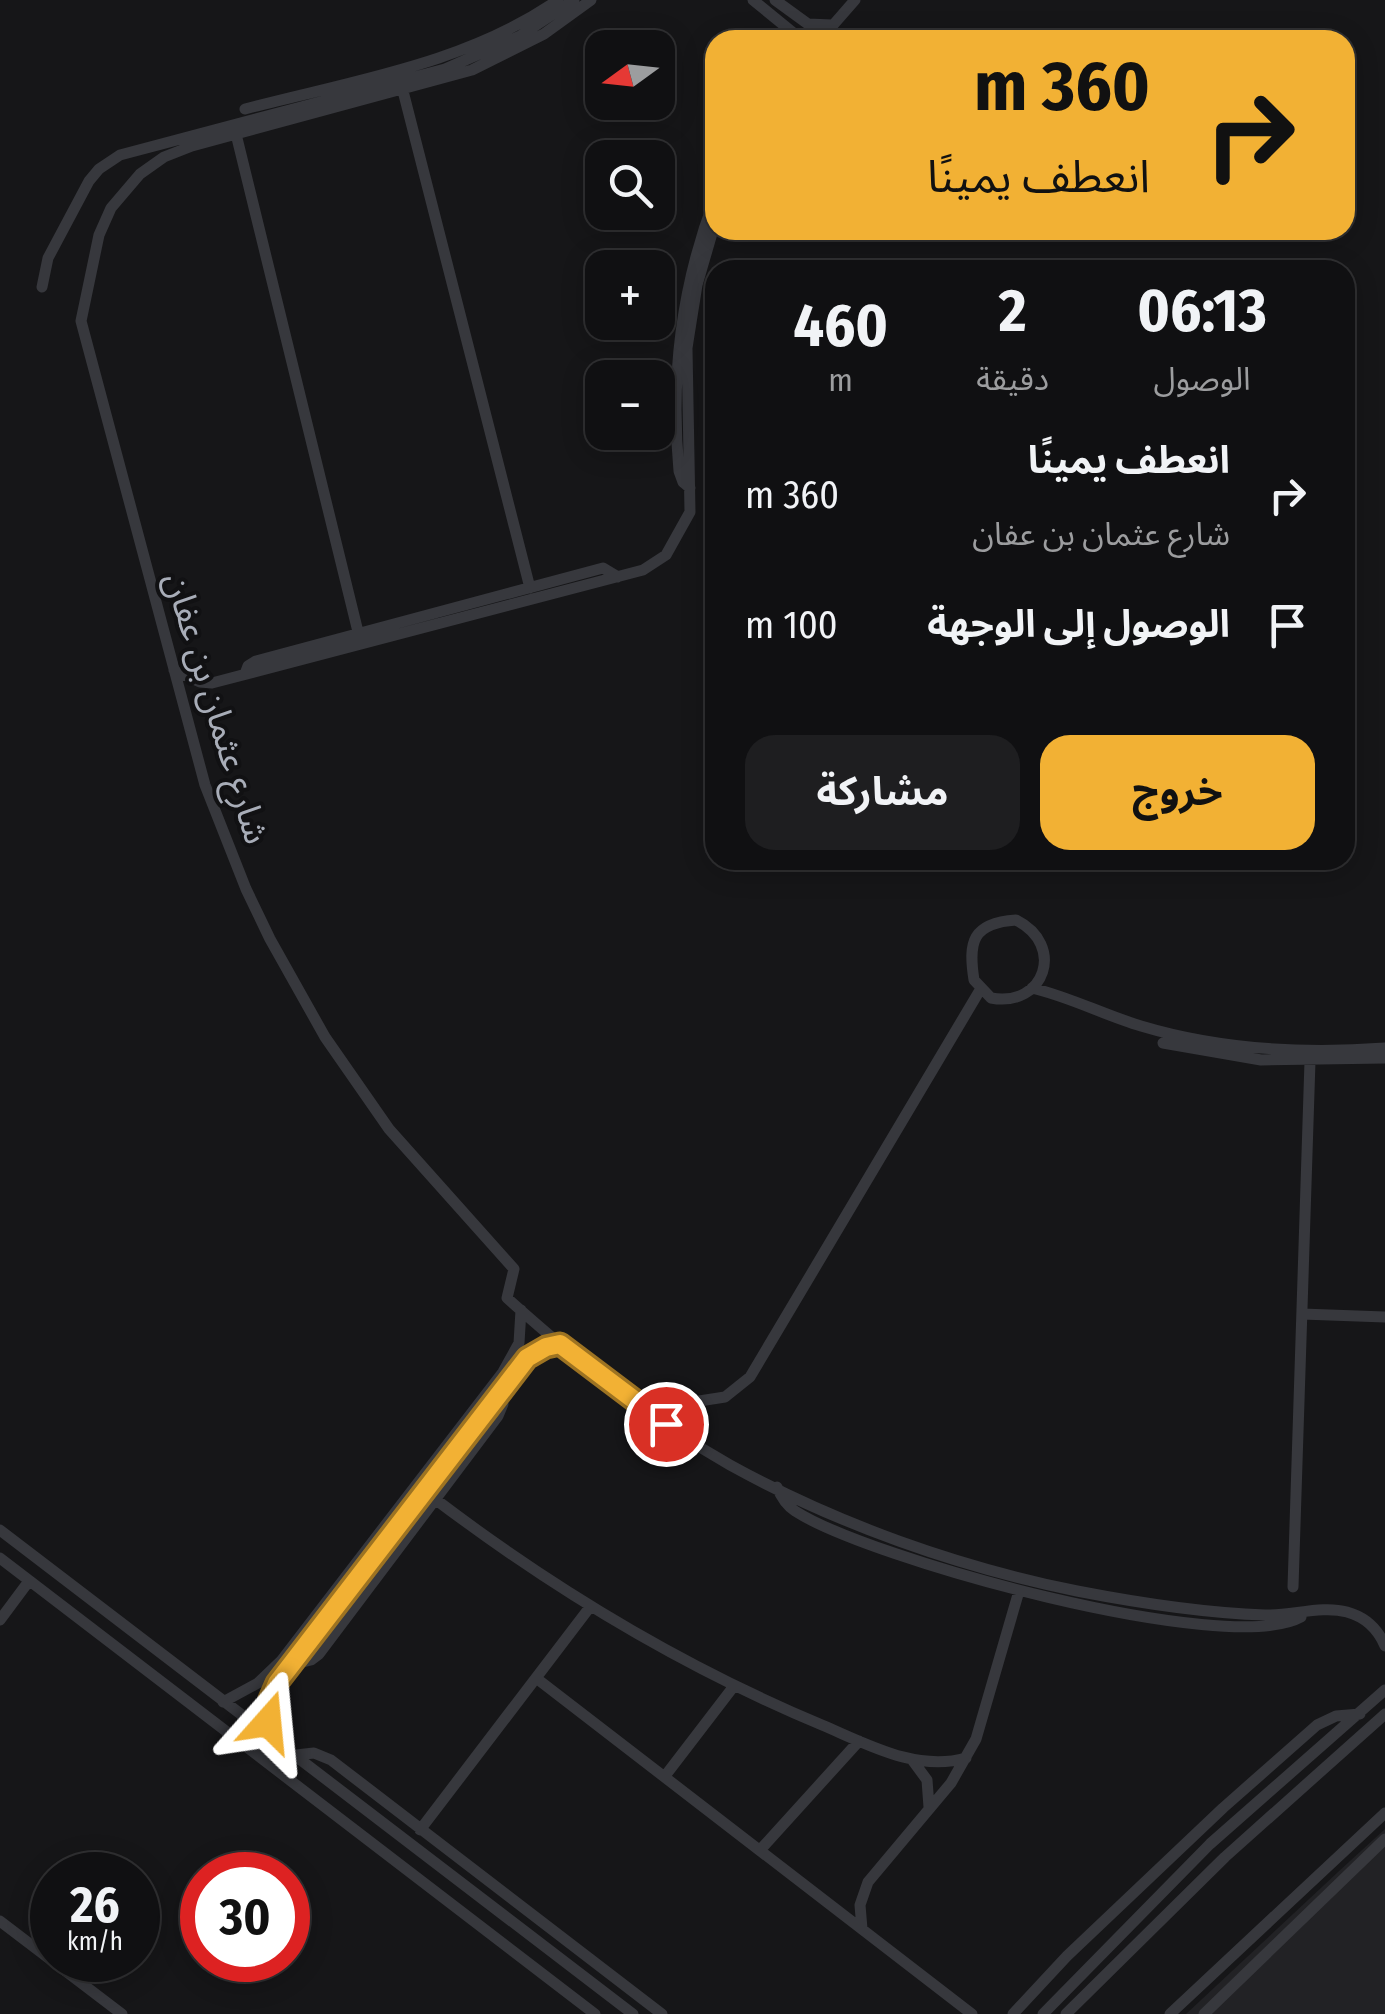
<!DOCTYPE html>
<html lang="ar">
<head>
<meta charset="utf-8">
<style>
	:root { --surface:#101012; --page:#1e1e20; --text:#f1f3f6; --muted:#9c9d9f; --line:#303032; --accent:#f2b134 }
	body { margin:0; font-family:"Fira Sans Condensed","Noto Sans Arabic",sans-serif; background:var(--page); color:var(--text); direction:rtl; height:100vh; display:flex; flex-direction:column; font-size:38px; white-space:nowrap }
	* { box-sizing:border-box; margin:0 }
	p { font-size:32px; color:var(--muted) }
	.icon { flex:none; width:55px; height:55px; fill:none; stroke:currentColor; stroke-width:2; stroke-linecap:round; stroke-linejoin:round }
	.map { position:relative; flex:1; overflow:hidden; direction:ltr }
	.panel { position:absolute; left:705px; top:260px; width:650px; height:610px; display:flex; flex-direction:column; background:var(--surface); border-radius:30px; box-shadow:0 5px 25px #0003,0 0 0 2px var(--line); direction:rtl }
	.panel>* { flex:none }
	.guide { position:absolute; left:705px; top:30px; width:650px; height:210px; border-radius:30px; box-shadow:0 5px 25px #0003,0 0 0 2px var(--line); direction:rtl; background:#f2b134; color:#111; overflow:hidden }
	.needle { width:65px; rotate:255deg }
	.buttons { position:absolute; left:585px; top:30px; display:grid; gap:20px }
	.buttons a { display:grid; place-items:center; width:90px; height:90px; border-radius:20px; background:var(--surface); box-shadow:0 5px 25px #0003,0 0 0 2px var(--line); font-size:50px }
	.speed { position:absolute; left:30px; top:1852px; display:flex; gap:20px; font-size:50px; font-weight:700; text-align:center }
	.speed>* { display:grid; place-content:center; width:130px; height:130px; border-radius:50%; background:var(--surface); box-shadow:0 5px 25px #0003,0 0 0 2px var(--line); line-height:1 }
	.speed small { font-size:25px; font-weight:400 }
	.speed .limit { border:15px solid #d22; background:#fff; color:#111 }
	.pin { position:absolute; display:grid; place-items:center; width:85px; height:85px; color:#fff; margin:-42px; border:5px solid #fff; border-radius:50%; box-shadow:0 2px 10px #0007 }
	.me { position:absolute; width:110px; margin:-55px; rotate:18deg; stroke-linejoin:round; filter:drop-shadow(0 0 8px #0008) }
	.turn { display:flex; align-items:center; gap:35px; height:210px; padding:0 40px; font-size:45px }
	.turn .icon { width:130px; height:130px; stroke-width:2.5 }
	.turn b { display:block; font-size:70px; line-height:85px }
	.eta { display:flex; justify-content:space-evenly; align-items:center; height:170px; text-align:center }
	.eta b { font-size:60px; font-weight:700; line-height:70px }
	.cta { display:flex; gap:20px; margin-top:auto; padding:20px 40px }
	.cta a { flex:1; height:115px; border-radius:30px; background:var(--accent); color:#111; font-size:40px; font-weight:700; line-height:115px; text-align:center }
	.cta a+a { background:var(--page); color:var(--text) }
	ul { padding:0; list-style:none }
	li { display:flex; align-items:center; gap:30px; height:130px; padding:0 40px }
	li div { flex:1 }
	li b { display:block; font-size:38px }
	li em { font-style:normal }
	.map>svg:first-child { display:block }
</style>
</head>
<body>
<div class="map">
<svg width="1385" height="2014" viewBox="0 0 1385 2014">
	<rect width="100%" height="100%" fill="#161618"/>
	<path fill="#222225" d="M 1385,1829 L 1385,2014 L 1186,2014 L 1338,1872 Z"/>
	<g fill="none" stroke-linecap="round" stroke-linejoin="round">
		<path stroke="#37383d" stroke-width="11" d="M 591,0 L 544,34 L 472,70 L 192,146 L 164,157 L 140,174 L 111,208 L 99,235 L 81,321 L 205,785 L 246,889 L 270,939 L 325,1037 L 389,1129 L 514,1269 L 507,1298 C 576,1360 649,1419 730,1465 C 837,1524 958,1567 1077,1591 C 1139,1603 1202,1613 1265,1615 C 1291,1616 1322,1605 1347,1612 C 1365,1617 1378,1629 1385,1646
			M 753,0 L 802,40
			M 775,0 L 808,24 L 832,25
			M 820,40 L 855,0
			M 403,91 L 530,588
			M 245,109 C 351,81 466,64 558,0
			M 236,134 L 361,644
			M 42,287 L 48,258 L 89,181 L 99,169 L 120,155 L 445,69 L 520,36 L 574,0
			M 690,488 L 683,482 L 679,471 C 670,377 681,287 715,198
			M 174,670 L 200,682 L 212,683 L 643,570 L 666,555 L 690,512 L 687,348 L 697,285 L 715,223
			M 245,674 L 248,666 L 256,661 L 603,568 L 618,577
			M 1016,920 C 1066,945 1045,1008 991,998 L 974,980 C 968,942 972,923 1016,920 Z
			M 1032,988 C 1070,997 1104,1015 1141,1026 C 1221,1050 1303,1054 1385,1048
			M 1163,1043 L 1261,1060 L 1385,1058
			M 1302,1314 L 1385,1317
			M 680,1404 L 725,1397 L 750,1377 L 980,990
			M 777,1487 C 781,1497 786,1505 795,1511 C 869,1559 1228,1658 1301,1617
			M 435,1499 C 555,1590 683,1667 822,1725 C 867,1744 916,1772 966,1758
			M 0,1530 L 633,2014
			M 0,1558 L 595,2014
			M 1293,1587 L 1310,1061
			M 0,1620 L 29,1581
			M 290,1665 L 311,1660 L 319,1654 L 498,1416 L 503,1404 L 502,1389
			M 536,1678 L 972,2014
			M 223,1702 L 258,1683 L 281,1661 L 503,1372 L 519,1343 L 521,1310
			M 270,1736 C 265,1711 270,1693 285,1672 L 522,1363 L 539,1349 L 560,1344
			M 296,1755 L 314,1753 L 331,1760 L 662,2014
			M 913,1761 L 927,1780 L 929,1807
			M 665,1776 L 734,1686
			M 420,1830 L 590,1607
			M 761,1849 L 859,1741
			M 0,1921 L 122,2014
			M 862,1929 L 860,1905 L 868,1882 L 951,1783 L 976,1739 L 1019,1591
			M 1013,2014 L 1067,1956 L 1223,1808 L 1317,1725 L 1336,1716 L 1360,1714
			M 1043,2014 L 1210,1844 L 1385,1690
			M 1066,2014 L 1225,1857 L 1385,1714
			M 1170,2014 L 1385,1813
			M 1204,2014 L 1385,1839"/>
	</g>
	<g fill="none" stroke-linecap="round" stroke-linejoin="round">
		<defs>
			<path id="route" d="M 268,1722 L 270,1699 L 277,1683 L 527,1358 L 546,1347 L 560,1344 L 666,1424"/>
		</defs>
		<use href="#route" stroke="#9d7322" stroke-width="25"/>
		<use href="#route" stroke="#f2b134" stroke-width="18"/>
	</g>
	<g text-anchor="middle" stroke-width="8" stroke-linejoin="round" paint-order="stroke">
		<g font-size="35" fill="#a8adb8" stroke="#111113">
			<text transform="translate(217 708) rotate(73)" y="12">شارع عثمان بن عفان</text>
		</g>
	</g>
</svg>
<div class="buttons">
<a><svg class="needle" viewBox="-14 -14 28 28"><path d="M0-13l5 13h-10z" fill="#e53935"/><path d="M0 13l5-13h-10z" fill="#9c9d9f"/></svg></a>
<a><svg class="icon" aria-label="search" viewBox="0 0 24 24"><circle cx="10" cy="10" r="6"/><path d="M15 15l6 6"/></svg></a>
<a>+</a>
<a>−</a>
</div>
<div class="speed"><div>26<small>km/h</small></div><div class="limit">30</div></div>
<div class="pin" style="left:666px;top:1424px;background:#d93025"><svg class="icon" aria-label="arrive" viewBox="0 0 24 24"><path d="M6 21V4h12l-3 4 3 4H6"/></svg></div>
<svg class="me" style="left:268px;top:1722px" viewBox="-20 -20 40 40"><path d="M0-17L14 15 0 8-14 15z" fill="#f2b134" stroke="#fff" stroke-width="4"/></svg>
<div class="guide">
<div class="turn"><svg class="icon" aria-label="right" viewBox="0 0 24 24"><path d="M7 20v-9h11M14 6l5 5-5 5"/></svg><div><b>360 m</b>انعطف يمينًا</div></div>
</div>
<section class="panel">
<div class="eta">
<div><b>06:13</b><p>الوصول</p></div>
<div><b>2</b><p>دقيقة</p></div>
<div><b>460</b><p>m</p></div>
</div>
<ul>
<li><svg class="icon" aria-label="right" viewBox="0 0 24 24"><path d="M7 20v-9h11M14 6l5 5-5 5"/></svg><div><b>انعطف يمينًا</b><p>شارع عثمان بن عفان</p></div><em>360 m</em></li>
<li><svg class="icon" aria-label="arrive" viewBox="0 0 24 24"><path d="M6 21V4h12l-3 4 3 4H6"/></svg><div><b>الوصول إلى الوجهة</b></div><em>100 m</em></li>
</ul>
<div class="cta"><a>خروج</a><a>مشاركة</a></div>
</section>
</div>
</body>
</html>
